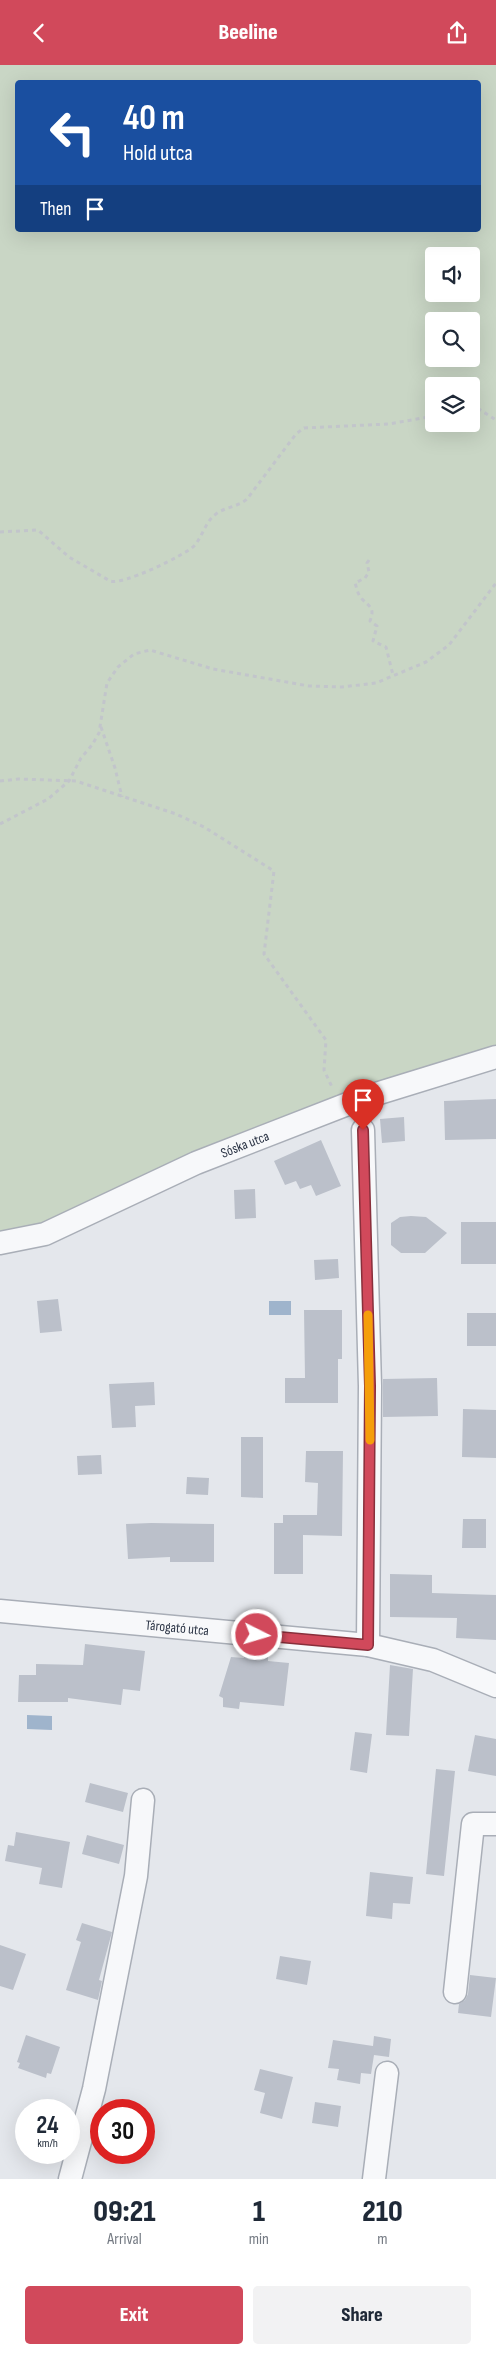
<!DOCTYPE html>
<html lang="en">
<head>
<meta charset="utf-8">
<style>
	:root { --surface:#fff; --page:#f2f2f3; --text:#1f2937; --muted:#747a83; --accent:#d1495b }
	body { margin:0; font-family:"Sofia Sans Condensed",sans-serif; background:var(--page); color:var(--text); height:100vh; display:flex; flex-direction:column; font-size:19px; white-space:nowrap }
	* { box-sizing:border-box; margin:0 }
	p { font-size:16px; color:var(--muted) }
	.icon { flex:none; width:28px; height:28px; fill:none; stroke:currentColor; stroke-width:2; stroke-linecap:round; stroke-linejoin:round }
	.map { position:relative; height:2114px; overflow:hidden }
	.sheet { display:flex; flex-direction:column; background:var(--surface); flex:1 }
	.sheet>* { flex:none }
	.banner { position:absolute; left:15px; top:15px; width:466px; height:152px; border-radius:5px; box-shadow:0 5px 20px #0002; background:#1a4fa0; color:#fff; overflow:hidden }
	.fabs { position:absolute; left:425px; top:182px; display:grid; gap:10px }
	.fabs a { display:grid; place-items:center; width:55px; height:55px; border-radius:5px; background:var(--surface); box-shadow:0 5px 20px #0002; font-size:25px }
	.speed { position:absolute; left:15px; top:2034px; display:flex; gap:10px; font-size:25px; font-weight:700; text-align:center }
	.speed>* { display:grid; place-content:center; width:65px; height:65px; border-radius:50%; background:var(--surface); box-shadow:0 5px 20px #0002; line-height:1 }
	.speed small { font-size:12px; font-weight:400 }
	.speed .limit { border:8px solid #d22; background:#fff; color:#111 }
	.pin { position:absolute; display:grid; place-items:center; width:42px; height:42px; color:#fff; margin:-51px -21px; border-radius:50% 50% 50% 0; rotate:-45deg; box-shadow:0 0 5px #0007 }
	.pin .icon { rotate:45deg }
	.me { position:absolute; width:55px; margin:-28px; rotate:95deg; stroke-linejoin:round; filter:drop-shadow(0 0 4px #0008) }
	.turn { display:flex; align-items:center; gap:18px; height:105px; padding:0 25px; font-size:22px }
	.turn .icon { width:65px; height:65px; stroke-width:2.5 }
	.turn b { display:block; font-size:35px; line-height:42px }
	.then { display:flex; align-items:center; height:48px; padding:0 25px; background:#0003; gap:10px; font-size:19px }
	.eta { display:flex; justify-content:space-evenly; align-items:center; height:85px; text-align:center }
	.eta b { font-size:30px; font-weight:800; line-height:35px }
	.button { display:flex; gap:10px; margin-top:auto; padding:10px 25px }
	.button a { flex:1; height:58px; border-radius:5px; background:var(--accent); color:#fff; font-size:20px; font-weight:800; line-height:58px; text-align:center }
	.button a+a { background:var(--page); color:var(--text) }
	header { display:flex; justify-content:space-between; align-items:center; height:65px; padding:0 25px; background:var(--accent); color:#fff; font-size:22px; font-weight:800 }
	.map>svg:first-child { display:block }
</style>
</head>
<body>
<header><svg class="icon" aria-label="back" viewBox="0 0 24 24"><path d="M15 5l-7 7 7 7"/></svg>Beeline<svg class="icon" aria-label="share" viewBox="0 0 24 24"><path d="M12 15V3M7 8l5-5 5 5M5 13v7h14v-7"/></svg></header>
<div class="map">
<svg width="496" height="2114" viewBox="0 0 496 2114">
	<rect width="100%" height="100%" fill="#e4e7ec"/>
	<path fill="#c9d6c5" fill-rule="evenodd" d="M 0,0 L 496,0 L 496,990 L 24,1169 L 0,1172 ZM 18,18 L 479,18 L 479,165 L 18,165 ZM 434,191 L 471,191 L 471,229 L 434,229 ZM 434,256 L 471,256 L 471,294 L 434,294 ZM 434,321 L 471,321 L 471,359 L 434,359 Z"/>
	<path fill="#9fb4cc" d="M 269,1236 L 291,1236 L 291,1250 L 269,1250 Z
		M 27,1650 L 52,1651 L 52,1665 L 27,1664 Z"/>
	<path fill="#bbc0ca" d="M 496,1034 L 496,1074 L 445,1075 L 444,1036 Z
		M 404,1052 L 405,1076 L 382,1078 L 380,1054 Z
		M 321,1075 L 341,1121 L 316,1131 L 311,1120 L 300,1124 L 296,1116 L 285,1120 L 274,1096 Z
		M 255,1124 L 256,1153 L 235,1154 L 234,1125 Z
		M 411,1151 L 426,1152 L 447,1168 L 425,1188 L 401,1188 L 391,1180 L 391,1158 L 400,1152 Z
		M 461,1157 L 496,1157 L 496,1199 L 461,1199 Z
		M 338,1194 L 339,1213 L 315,1215 L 314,1195 Z
		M 58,1234 L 62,1266 L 40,1268 L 37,1236 Z
		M 304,1245 L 342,1245 L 342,1294 L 338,1294 L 338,1338 L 285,1338 L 285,1313 L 305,1313 Z
		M 467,1248 L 496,1248 L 496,1281 L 467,1281 Z
		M 437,1313 L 438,1351 L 383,1352 L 383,1314 Z
		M 154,1317 L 155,1340 L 135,1341 L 136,1362 L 112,1363 L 109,1319 Z
		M 463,1344 L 496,1345 L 496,1393 L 462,1392 Z
		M 241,1372 L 263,1372 L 263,1433 L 241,1432 Z
		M 306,1386 L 343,1386 L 342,1471 L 303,1470 L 303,1509 L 274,1509 L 274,1458 L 283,1458 L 283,1450 L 317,1450 L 318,1418 L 305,1417 Z
		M 101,1390 L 102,1409 L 78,1410 L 77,1391 Z
		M 187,1412 L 209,1413 L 208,1430 L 186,1429 Z
		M 463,1454 L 486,1454 L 486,1483 L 462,1483 Z
		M 151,1458 L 214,1459 L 214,1497 L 170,1497 L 170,1492 L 128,1494 L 126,1459 Z
		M 390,1509 L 432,1510 L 432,1528 L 496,1530 L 496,1575 L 456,1573 L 457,1553 L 390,1552 Z
		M 85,1579 L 145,1586 L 140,1626 L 123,1624 L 121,1640 L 68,1633 L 68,1637 L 18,1637 L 19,1610 L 36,1610 L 36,1599 L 83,1600 Z
		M 245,1589 L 268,1591 L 268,1596 L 289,1598 L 284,1641 L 240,1637 L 239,1644 L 223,1642 L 223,1633 L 219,1631 L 231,1592 L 244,1593 Z
		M 390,1600 L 413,1604 L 409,1671 L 386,1670 Z
		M 355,1667 L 372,1669 L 367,1708 L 350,1705 Z
		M 475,1670 L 496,1674 L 496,1711 L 468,1706 Z
		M 436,1704 L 455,1706 L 444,1811 L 426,1809 Z
		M 90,1718 L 128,1728 L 123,1747 L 85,1737 Z
		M 16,1767 L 70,1777 L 62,1823 L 39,1819 L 42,1803 L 5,1796 L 8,1780 L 14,1781 Z
		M 87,1770 L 124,1780 L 119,1799 L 82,1789 Z
		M 370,1807 L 413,1812 L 410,1839 L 393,1838 L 392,1854 L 366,1851 Z
		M 82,1858 L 112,1867 L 99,1915 L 102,1916 L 98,1935 L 66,1925 L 81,1877 L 76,1875 Z
		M 0,1880 L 26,1889 L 13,1925 L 0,1921 Z
		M 280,1891 L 311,1896 L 307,1920 L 276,1914 Z
		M 470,1910 L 496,1913 L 491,1952 L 458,1948 L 459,1939 L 465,1935 L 468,1929 Z
		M 26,1970 L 60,1982 L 51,2009 L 47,2008 L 46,2013 L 18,2003 L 20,1998 L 17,1997 Z
		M 374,1971 L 391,1974 L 389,1992 L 374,1990 L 371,2009 L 361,2008 L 360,2019 L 337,2015 L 339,2004 L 328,2003 L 333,1975 L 373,1981 Z
		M 260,2004 L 293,2012 L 282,2054 L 260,2048 L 265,2028 L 254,2025 Z
		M 315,2037 L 341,2041 L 338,2062 L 312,2058 Z"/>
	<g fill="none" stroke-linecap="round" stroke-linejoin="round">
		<defs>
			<g id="minor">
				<path d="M 363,1065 L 370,1321 L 368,1580"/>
				<path id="s1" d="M 0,1178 L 45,1169 L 196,1098 L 363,1033 L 496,992"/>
				<path id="s2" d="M 0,1546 L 368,1580 L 433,1595 L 496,1621"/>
				<path d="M 455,1927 L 473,1759 L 496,1759"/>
				<path d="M 70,2114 L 94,2024 L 136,1811 L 143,1735"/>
				<path d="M 374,2114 L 387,2008"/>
			</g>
		</defs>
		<use href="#minor" stroke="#a9aeb7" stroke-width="25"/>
		<path stroke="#c2c5cb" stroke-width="3" stroke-dasharray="4 4" stroke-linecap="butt" d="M 471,339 L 496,355
			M 0,467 L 38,465 L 69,492 L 110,516 C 122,521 185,490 194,481 C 203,471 205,457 216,449 C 225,442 238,442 247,434 L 296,369 L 304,363 L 389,359 L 434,351
			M 369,495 L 367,498 L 369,507 L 365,513 L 355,518 C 357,524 358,530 362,534 C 370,542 375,543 370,556 L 377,561 L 373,576 L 386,582 L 393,610
			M 101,662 L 115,703 L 122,732
			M 0,716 L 19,714 L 76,716 L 176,749 L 204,762 L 274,806 L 264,889 L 326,975 L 324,1005 L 332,1022
			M 0,759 L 48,734 L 69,716 L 81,693 L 92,680 L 99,668 L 107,618 L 118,602 L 134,589 L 150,585 L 213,604 L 309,621 L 342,622 L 376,618 L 426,597 L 449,580 L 496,518"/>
		<use href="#minor" stroke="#f7f8fa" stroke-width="22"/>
	</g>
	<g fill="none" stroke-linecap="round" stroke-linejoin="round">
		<defs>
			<path id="route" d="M 257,1570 L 368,1580 L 370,1321 L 363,1065"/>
		</defs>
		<use href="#route" stroke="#882f3b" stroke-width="12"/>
		<use href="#route" stroke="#d1495b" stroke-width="9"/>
		<path stroke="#f59e0b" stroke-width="9" d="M 368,1250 L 370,1375"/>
	</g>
	<g text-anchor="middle" stroke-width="4" stroke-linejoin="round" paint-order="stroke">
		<g font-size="14" fill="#2b3445" stroke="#f4f6f9">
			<text dy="5" stroke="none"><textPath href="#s1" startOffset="265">Sóska utca</textPath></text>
			<text dy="5" stroke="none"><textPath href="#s2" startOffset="178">Tárogató utca</textPath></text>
		</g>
	</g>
</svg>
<div class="fabs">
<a><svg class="icon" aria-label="sound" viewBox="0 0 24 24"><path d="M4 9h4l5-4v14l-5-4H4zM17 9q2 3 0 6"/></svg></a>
<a><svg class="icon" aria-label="search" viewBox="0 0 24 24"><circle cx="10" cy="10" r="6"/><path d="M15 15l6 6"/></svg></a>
<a><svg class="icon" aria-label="layers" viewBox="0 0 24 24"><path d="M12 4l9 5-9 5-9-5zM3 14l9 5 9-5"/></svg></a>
</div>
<div class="speed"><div>24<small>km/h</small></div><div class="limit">30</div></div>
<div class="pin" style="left:363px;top:1065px;background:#d93025"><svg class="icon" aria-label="arrive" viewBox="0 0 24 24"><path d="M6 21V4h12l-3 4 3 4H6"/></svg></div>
<svg class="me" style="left:257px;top:1570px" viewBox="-20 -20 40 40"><circle r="17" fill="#d1495b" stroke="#fff" stroke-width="3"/><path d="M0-11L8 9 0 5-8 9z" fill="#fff"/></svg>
<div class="banner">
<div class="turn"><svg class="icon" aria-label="left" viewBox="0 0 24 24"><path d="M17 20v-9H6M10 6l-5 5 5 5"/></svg><div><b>40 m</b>Hold utca</div></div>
<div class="then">Then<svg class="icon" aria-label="arrive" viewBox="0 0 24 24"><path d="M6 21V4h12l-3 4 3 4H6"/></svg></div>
</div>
</div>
<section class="sheet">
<div class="eta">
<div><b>09:21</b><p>Arrival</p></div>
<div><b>1</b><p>min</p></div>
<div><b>210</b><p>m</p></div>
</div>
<div class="button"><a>Exit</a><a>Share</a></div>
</section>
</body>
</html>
